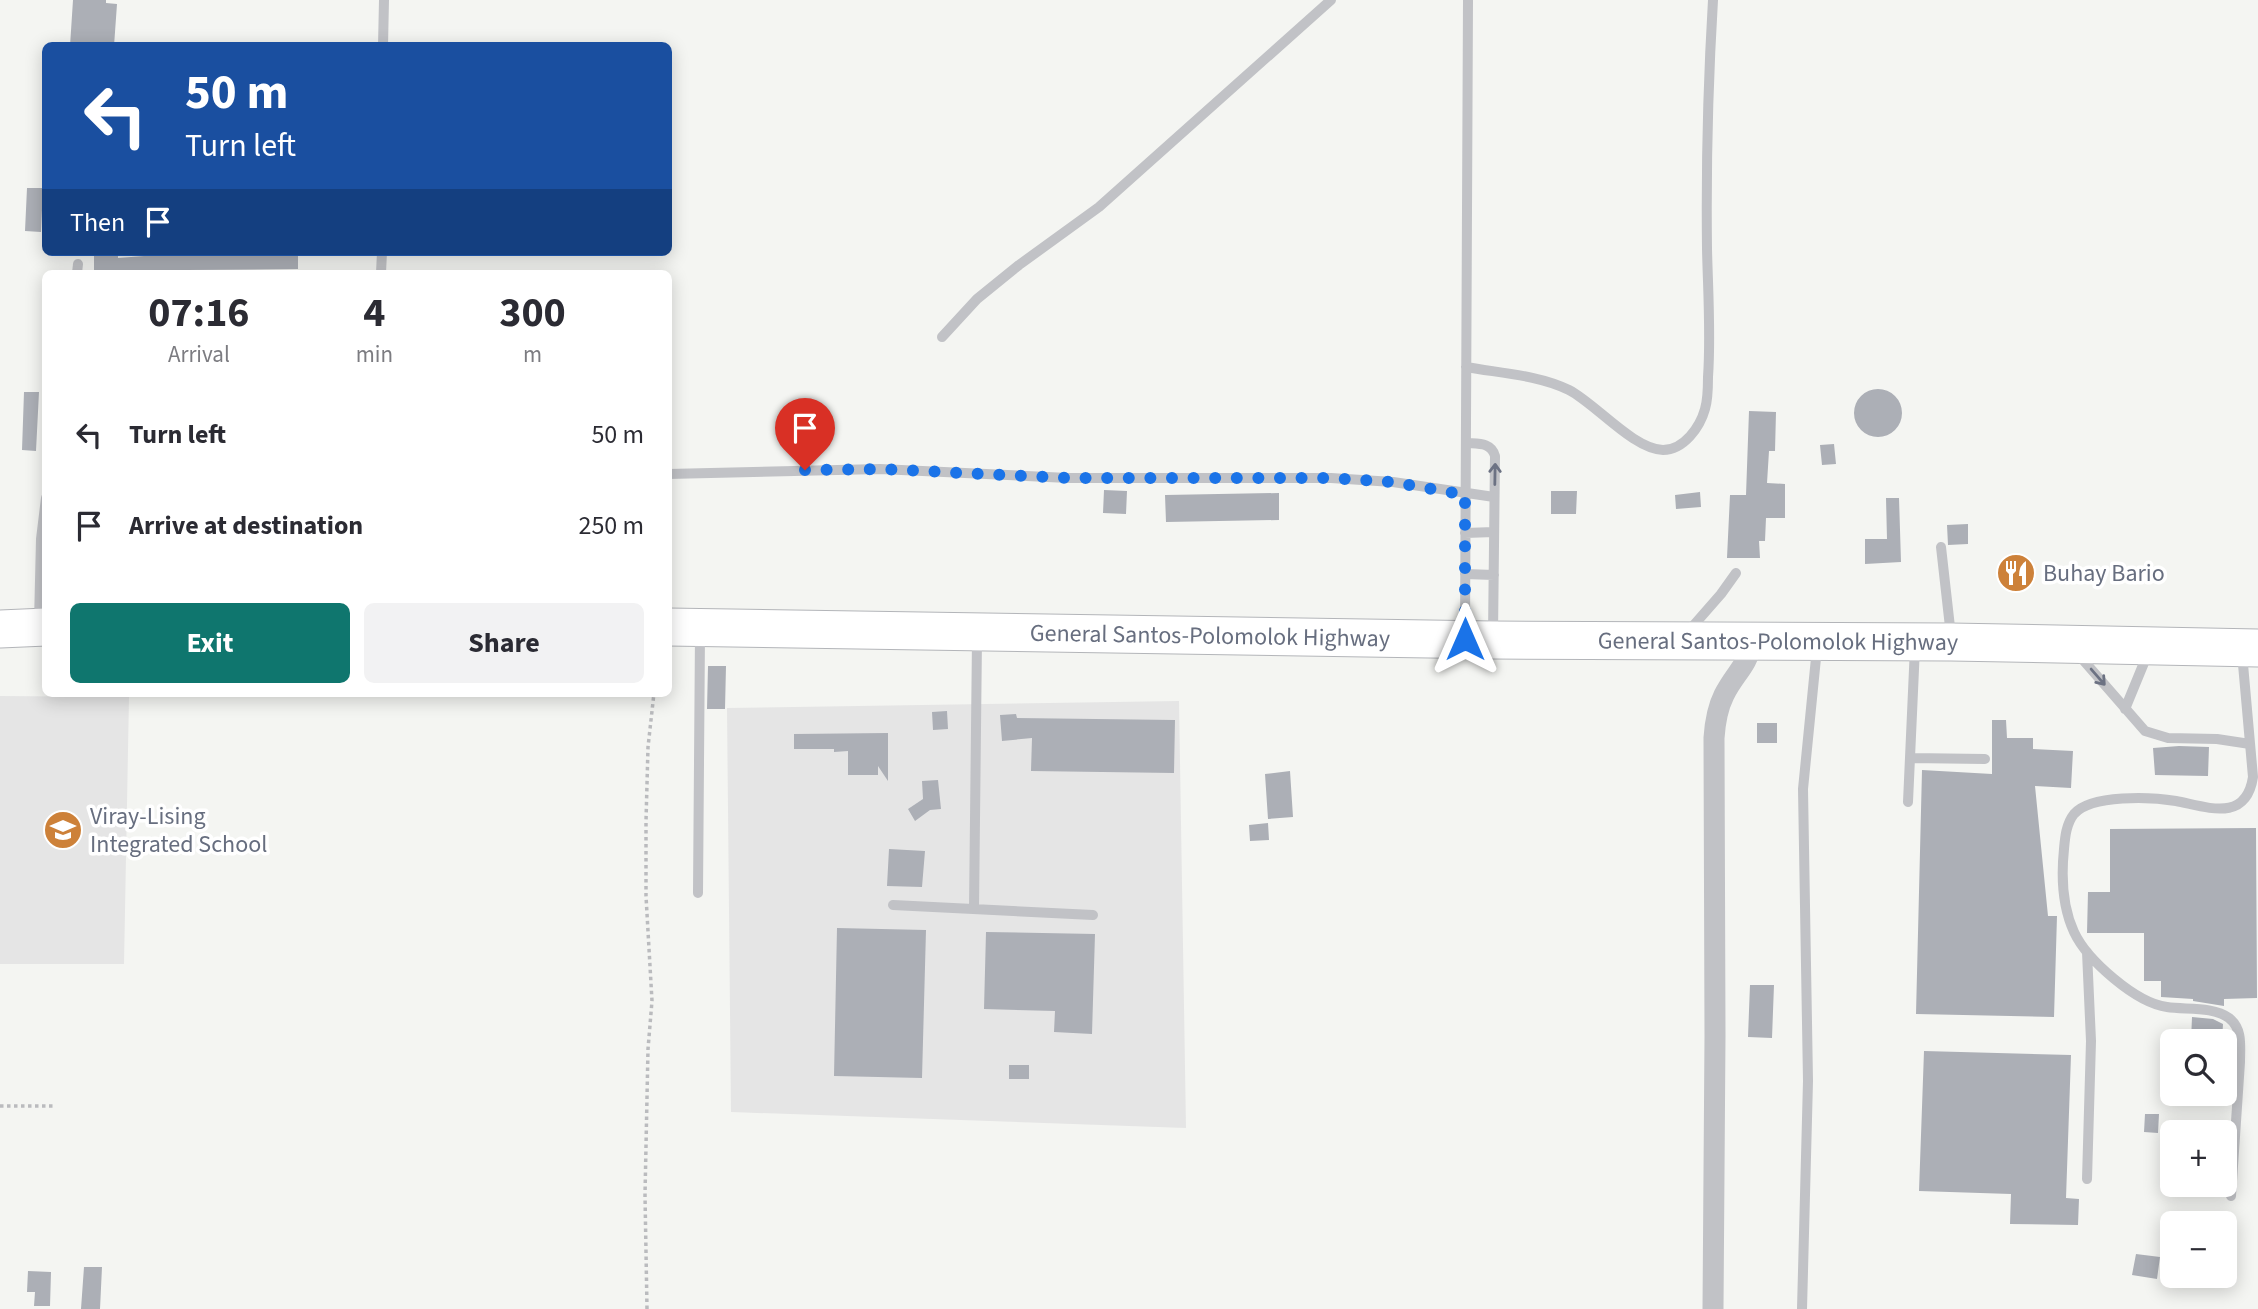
<!DOCTYPE html>
<html lang="en">
<head>
<meta charset="utf-8">
<style>
	:root { --surface:#fff; --page:#f2f2f3; --text:#2b2b33; --muted:#7c7c81; --accent:#0f766e }
	body { margin:0; font-family:"Source Sans 3",sans-serif; background:var(--page); color:var(--text); height:100vh; display:flex; flex-direction:column; font-size:26px; white-space:nowrap }
	* { box-sizing:border-box; margin:0 }
	p { font-size:23px; color:var(--muted) }
	.icon { flex:none; width:38px; height:38px; fill:none; stroke:currentColor; stroke-width:2; stroke-linecap:round; stroke-linejoin:round }
	.map { position:relative; flex:1; overflow:hidden }
	.side { position:absolute; left:42px; top:270px; width:630px; height:427px; display:flex; flex-direction:column; background:var(--surface); border-radius:10px; box-shadow:0 4px 18px #0003 }
	.side>* { flex:none }
	.guide { position:absolute; left:42px; top:42px; width:630px; height:214px; border-radius:10px; box-shadow:0 4px 18px #0003; background:#1a4fa0; color:#fff; overflow:hidden }
	.tools { position:absolute; left:2160px; top:1029px; display:grid; gap:14px }
	.tools a { display:grid; place-items:center; width:77px; height:77px; border-radius:10px; background:var(--surface); box-shadow:0 4px 18px #0003; font-size:35px }
	.pin { position:absolute; display:grid; place-items:center; width:60px; height:60px; color:#fff; margin:-72px -30px; border-radius:50% 50% 50% 0; rotate:-45deg; box-shadow:0 0 7px #0007 }
	.pin .icon { rotate:45deg }
	.me { position:absolute; width:77px; margin:-38px; rotate:0deg; stroke-linejoin:round; filter:drop-shadow(0 0 5px #0008) }
	.turn { display:flex; align-items:center; gap:24px; height:147px; padding:0 28px; font-size:32px }
	.turn .icon { width:91px; height:91px; stroke-width:2.5 }
	.turn b { display:block; font-size:49px; line-height:60px }
	.then { display:flex; align-items:center; height:66px; padding:0 28px; background:#0003; gap:14px; font-size:26px }
	.eta { display:flex; justify-content:space-evenly; align-items:center; height:119px; text-align:center }
	.eta b { font-size:42px; font-weight:700; line-height:49px }
	.cta { display:flex; gap:14px; margin-top:auto; padding:14px 28px }
	.cta a { flex:1; height:80px; border-radius:10px; background:var(--accent); color:#fff; font-size:28px; font-weight:700; line-height:80px; text-align:center }
	.cta a+a { background:var(--page); color:var(--text) }
	ul { padding:0; list-style:none }
	li { display:flex; align-items:center; gap:21px; height:91px; padding:0 28px }
	li div { flex:1 }
	li b { display:block; font-size:26px }
	li em { font-style:normal }
	.map>svg:first-child { display:block }
</style>
</head>
<body>
<div class="map">
<svg width="2258" height="1309" viewBox="0 0 2258 1309">
	<rect width="100%" height="100%" fill="#f4f5f2"/>
	<path fill="#e5e5e5" d="M 0,696 L 129,697 L 124,964 L 0,964 Z
		M 1179,701 L 1186,1128 L 731,1112 L 727,708 Z"/>
	<path fill="#acafb6" d="M 73,0 L 106,0 L 106,3 L 117,4 L 114,46 L 70,46 Z
		M 27,188 L 43,188 L 41,232 L 25,231 Z
		M 94,252 L 118,252 L 118,258 L 157,255 L 157,252 L 298,252 L 298,269 L 186,270 L 186,273 L 94,273 Z
		M1854 413a24 24 0 1 1 48 0a24 24 0 1 1-48 0Z
		M 24,392 L 39,392 L 36,451 L 22,450 Z
		M 1749,411 L 1776,412 L 1775,451 L 1769,451 L 1767,483 L 1785,484 L 1785,518 L 1766,518 L 1765,541 L 1759,541 L 1760,558 L 1727,558 L 1730,495 L 1746,495 Z
		M 1834,444 L 1836,464 L 1822,465 L 1820,445 Z
		M 1104,490 L 1127,491 L 1126,514 L 1103,513 Z
		M 1551,491 L 1577,491 L 1576,514 L 1551,514 Z
		M 1700,492 L 1701,507 L 1676,509 L 1675,495 Z
		M 1279,493 L 1279,520 L 1166,522 L 1165,495 Z
		M 1886,498 L 1899,498 L 1901,562 L 1865,564 L 1865,539 L 1887,539 Z
		M 1968,524 L 1968,544 L 1948,545 L 1947,525 Z
		M 708,666 L 726,666 L 725,709 L 707,709 Z
		M 947,711 L 948,729 L 933,730 L 932,712 Z
		M 1016,714 L 1017,718 L 1175,720 L 1174,773 L 1031,771 L 1032,738 L 1002,741 L 1000,715 Z
		M 1992,720 L 2006,720 L 2007,738 L 2033,738 L 2033,749 L 2073,751 L 2071,788 L 2035,786 L 2048,916 L 2057,916 L 2054,1017 L 1916,1014 L 1922,770 L 1992,774 Z
		M 1757,723 L 1777,723 L 1777,743 L 1757,743 Z
		M 888,733 L 888,781 L 878,766 L 878,775 L 848,775 L 848,751 L 834,752 L 834,749 L 794,749 L 794,734 Z
		M 2179,746 L 2209,747 L 2208,776 L 2155,775 L 2153,748 Z
		M 1290,771 L 1293,817 L 1268,819 L 1265,774 Z
		M 938,780 L 941,809 L 930,810 L 915,821 L 908,809 L 923,799 L 922,781 Z
		M 1268,823 L 1269,840 L 1250,841 L 1249,825 Z
		M 2256,828 L 2257,998 L 2224,999 L 2224,1006 L 2193,1001 L 2193,999 L 2161,997 L 2161,981 L 2144,981 L 2144,933 L 2087,933 L 2088,892 L 2110,892 L 2110,829 Z
		M 889,849 L 925,851 L 922,887 L 887,886 Z
		M 837,928 L 926,930 L 922,1078 L 834,1076 Z
		M 986,932 L 1095,934 L 1092,1034 L 1054,1032 L 1055,1011 L 984,1009 Z
		M 1750,985 L 1774,985 L 1772,1038 L 1748,1037 Z
		M 2192,1017 L 2213,1019 L 2223,1024 L 2222,1041 L 2191,1041 Z
		M 1924,1051 L 2071,1055 L 2066,1198 L 2079,1199 L 2078,1225 L 2010,1224 L 2011,1194 L 1919,1191 Z
		M 1009,1065 L 1029,1065 L 1029,1079 L 1009,1079 Z
		M 2145,1114 L 2159,1114 L 2158,1133 L 2144,1132 Z
		M 2136,1254 L 2160,1257 L 2157,1279 L 2132,1275 Z
		M 84,1267 L 102,1267 L 100,1309 L 81,1309 Z
		M 28,1271 L 51,1272 L 50,1306 L 34,1306 L 35,1292 L 27,1292 Z"/>
	<g fill="none" stroke-linecap="round" stroke-linejoin="round">
		<defs>
			<g id="highway">
				<path id="s1" d="M 668,627 L 1493,640 L 1951,642 L 2258,648"/>
				<path d="M 0,629 L 46,627"/>
			</g>
		</defs>
		<use href="#highway" stroke="#b3b5b9" stroke-width="39"/>
		<path stroke="#babbbe" stroke-width="3.5" stroke-dasharray="3.5 3.5" stroke-linecap="butt" d="M 0,1106 L 56,1106
			M 647,1309 L 645,1195 L 648,1049 L 652,1001 L 646,896 L 646,821 L 648,747 L 654,693"/>
		<path stroke="#c1c2c6" stroke-width="10" d="M 383,46 L 384,0
			M 77,273 L 78,264
			M 381,273 L 382,252
			M 942,337 L 977,299 L 1019,265 L 1099,207 L 1331,0
			M 1466,367 C 1499,373 1539,375 1569,390 C 1596,404 1633,449 1663,450 C 1684,450 1700,427 1705,409 C 1708,399 1708,387 1708,377 C 1711,335 1708,292 1707,249 C 1706,166 1708,83 1713,0
			M 1466,443 C 1478,444 1491,442 1495,456 L 1493,635
			M 668,474 L 880,469 L 1068,478 L 1331,478 L 1393,482 L 1494,497
			M 1465,533 L 1494,532
			M 1941,547 L 1951,636
			M 1465,574 L 1494,575
			M 39,622 L 41,539 L 46,498
			M 1465,633 L 1468,0
			M 1686,634 L 1721,594 L 1736,573
			M 2077,653 L 2145,731 L 2168,738 L 2217,739 L 2250,744
			M 2125,709 L 2148,653
			M 1910,758 L 1985,759
			M 1908,802 L 1915,647
			M 698,893 L 700,633
			M 893,905 L 1093,915
			M 974,909 L 977,639
			M 2087,1179 L 2091,1041 L 2087,952
			M 2231,1196 L 2240,1062 C 2240,1046 2243,1029 2229,1018 C 2213,1006 2185,1010 2167,1007 C 2136,1003 2087,960 2074,932 C 2062,906 2061,878 2064,849 C 2065,838 2066,824 2074,814 C 2091,794 2152,797 2176,801 C 2207,807 2246,823 2253,777 L 2242,653
			M 1802,1309 L 1808,1081 L 1803,789 L 1817,648"/>
		<path stroke="#c1c2c6" stroke-width="21" d="M 1713,1309 L 1715,1036 L 1714,738 C 1715,723 1717,709 1724,695 C 1735,673 1746,668 1753,642"/>
		<use href="#highway" stroke="#fff" stroke-width="37"/>
	</g>
	<defs><path id="oneway-shaft" d="M-6 0H5M1.5-3L5.5 0L1.5 3" fill="none" stroke-width="1.6" stroke-linecap="round" stroke-linejoin="round" transform="scale(1.75)"/></defs>
	<g stroke="#6c7283">
		<use href="#oneway-shaft" transform="translate(1495 474) rotate(-89)"/>
		<use href="#oneway-shaft" transform="translate(2098 677) rotate(49)"/>
	</g>
	<g fill="none" stroke-linecap="round" stroke-linejoin="round">
		<path stroke="#1a73e8" stroke-width="12" stroke-dasharray="0 21.6" d="M 805,470 L 880,469 L 1068,478 L 1331,478 L 1393,482 L 1465,495 L 1465,639"/>
	</g>
	<defs>
		<symbol id="restaurant-disc" viewBox="-11 -11 22 22"><circle r="9.5" fill="#cd8139" stroke="#fff"/><path d="M-5-6h1v4h1v-4h1v4h1v-4h1v5L-1.5 .5V6h-2V.5L-5-1ZM5-6V6H3V1.5H1.5Q1.5-4 5-6Z" fill="#fff"/></symbol>
		<symbol id="school-disc" viewBox="-11 -11 22 22"><circle r="9.5" fill="#cd8139" stroke="#fff"/><path d="M0-5L7-2L0 1L-7-2ZM-4 1L0 2.5L4 1V4Q0 6-4 4Z" fill="#fff"/></symbol>
	</defs>
	<g fill-rule="evenodd">
		<use href="#restaurant-disc" x="1994" y="551" width="44" height="44"/>
		<use href="#school-disc" x="41" y="808" width="44" height="44"/>
	</g>
	<g text-anchor="middle" stroke-width="7" stroke-linejoin="round" paint-order="stroke">
		<g font-size="24" fill="#676e7f" stroke="#fff" text-anchor="start">
			<text x="2043" y="581">Buhay Bario</text>
			<text x="90" y="824">Viray-Lising<tspan x="90" dy="28">Integrated School</tspan></text>
		</g>
		<g font-size="24" fill="#676e7f" stroke="#fff">
			<text dy="8" stroke="none"><textPath href="#s1" startOffset="542">General Santos-Polomolok Highway</textPath></text>
			<text dy="8" stroke="none"><textPath href="#s1" startOffset="1110">General Santos-Polomolok Highway</textPath></text>
		</g>
	</g>
</svg>
<div class="tools">
<a><svg class="icon" aria-label="search" viewBox="0 0 24 24"><circle cx="10" cy="10" r="6"/><path d="M15 15l6 6"/></svg></a>
<a>+</a>
<a>−</a>
</div>
<div class="pin" style="left:805px;top:470px;background:#d93025"><svg class="icon" aria-label="arrive" viewBox="0 0 24 24"><path d="M6 21V4h12l-3 4 3 4H6"/></svg></div>
<svg class="me" style="left:1465px;top:639px" viewBox="-20 -20 40 40"><path d="M0-17L14 15 0 8-14 15z" fill="#1a73e8" stroke="#fff" stroke-width="4"/></svg>
<div class="guide">
<div class="turn"><svg class="icon" aria-label="left" viewBox="0 0 24 24"><path d="M17 20v-9H6M10 6l-5 5 5 5"/></svg><div><b>50 m</b>Turn left</div></div>
<div class="then">Then<svg class="icon" aria-label="arrive" viewBox="0 0 24 24"><path d="M6 21V4h12l-3 4 3 4H6"/></svg></div>
</div>
<section class="side">
<div class="eta">
<div><b>07:16</b><p>Arrival</p></div>
<div><b>4</b><p>min</p></div>
<div><b>300</b><p>m</p></div>
</div>
<ul>
<li><svg class="icon" aria-label="left" viewBox="0 0 24 24"><path d="M17 20v-9H6M10 6l-5 5 5 5"/></svg><div><b>Turn left</b></div><em>50 m</em></li>
<li><svg class="icon" aria-label="arrive" viewBox="0 0 24 24"><path d="M6 21V4h12l-3 4 3 4H6"/></svg><div><b>Arrive at destination</b></div><em>250 m</em></li>
</ul>
<div class="cta"><a>Exit</a><a>Share</a></div>
</section>
</div>
</body>
</html>
